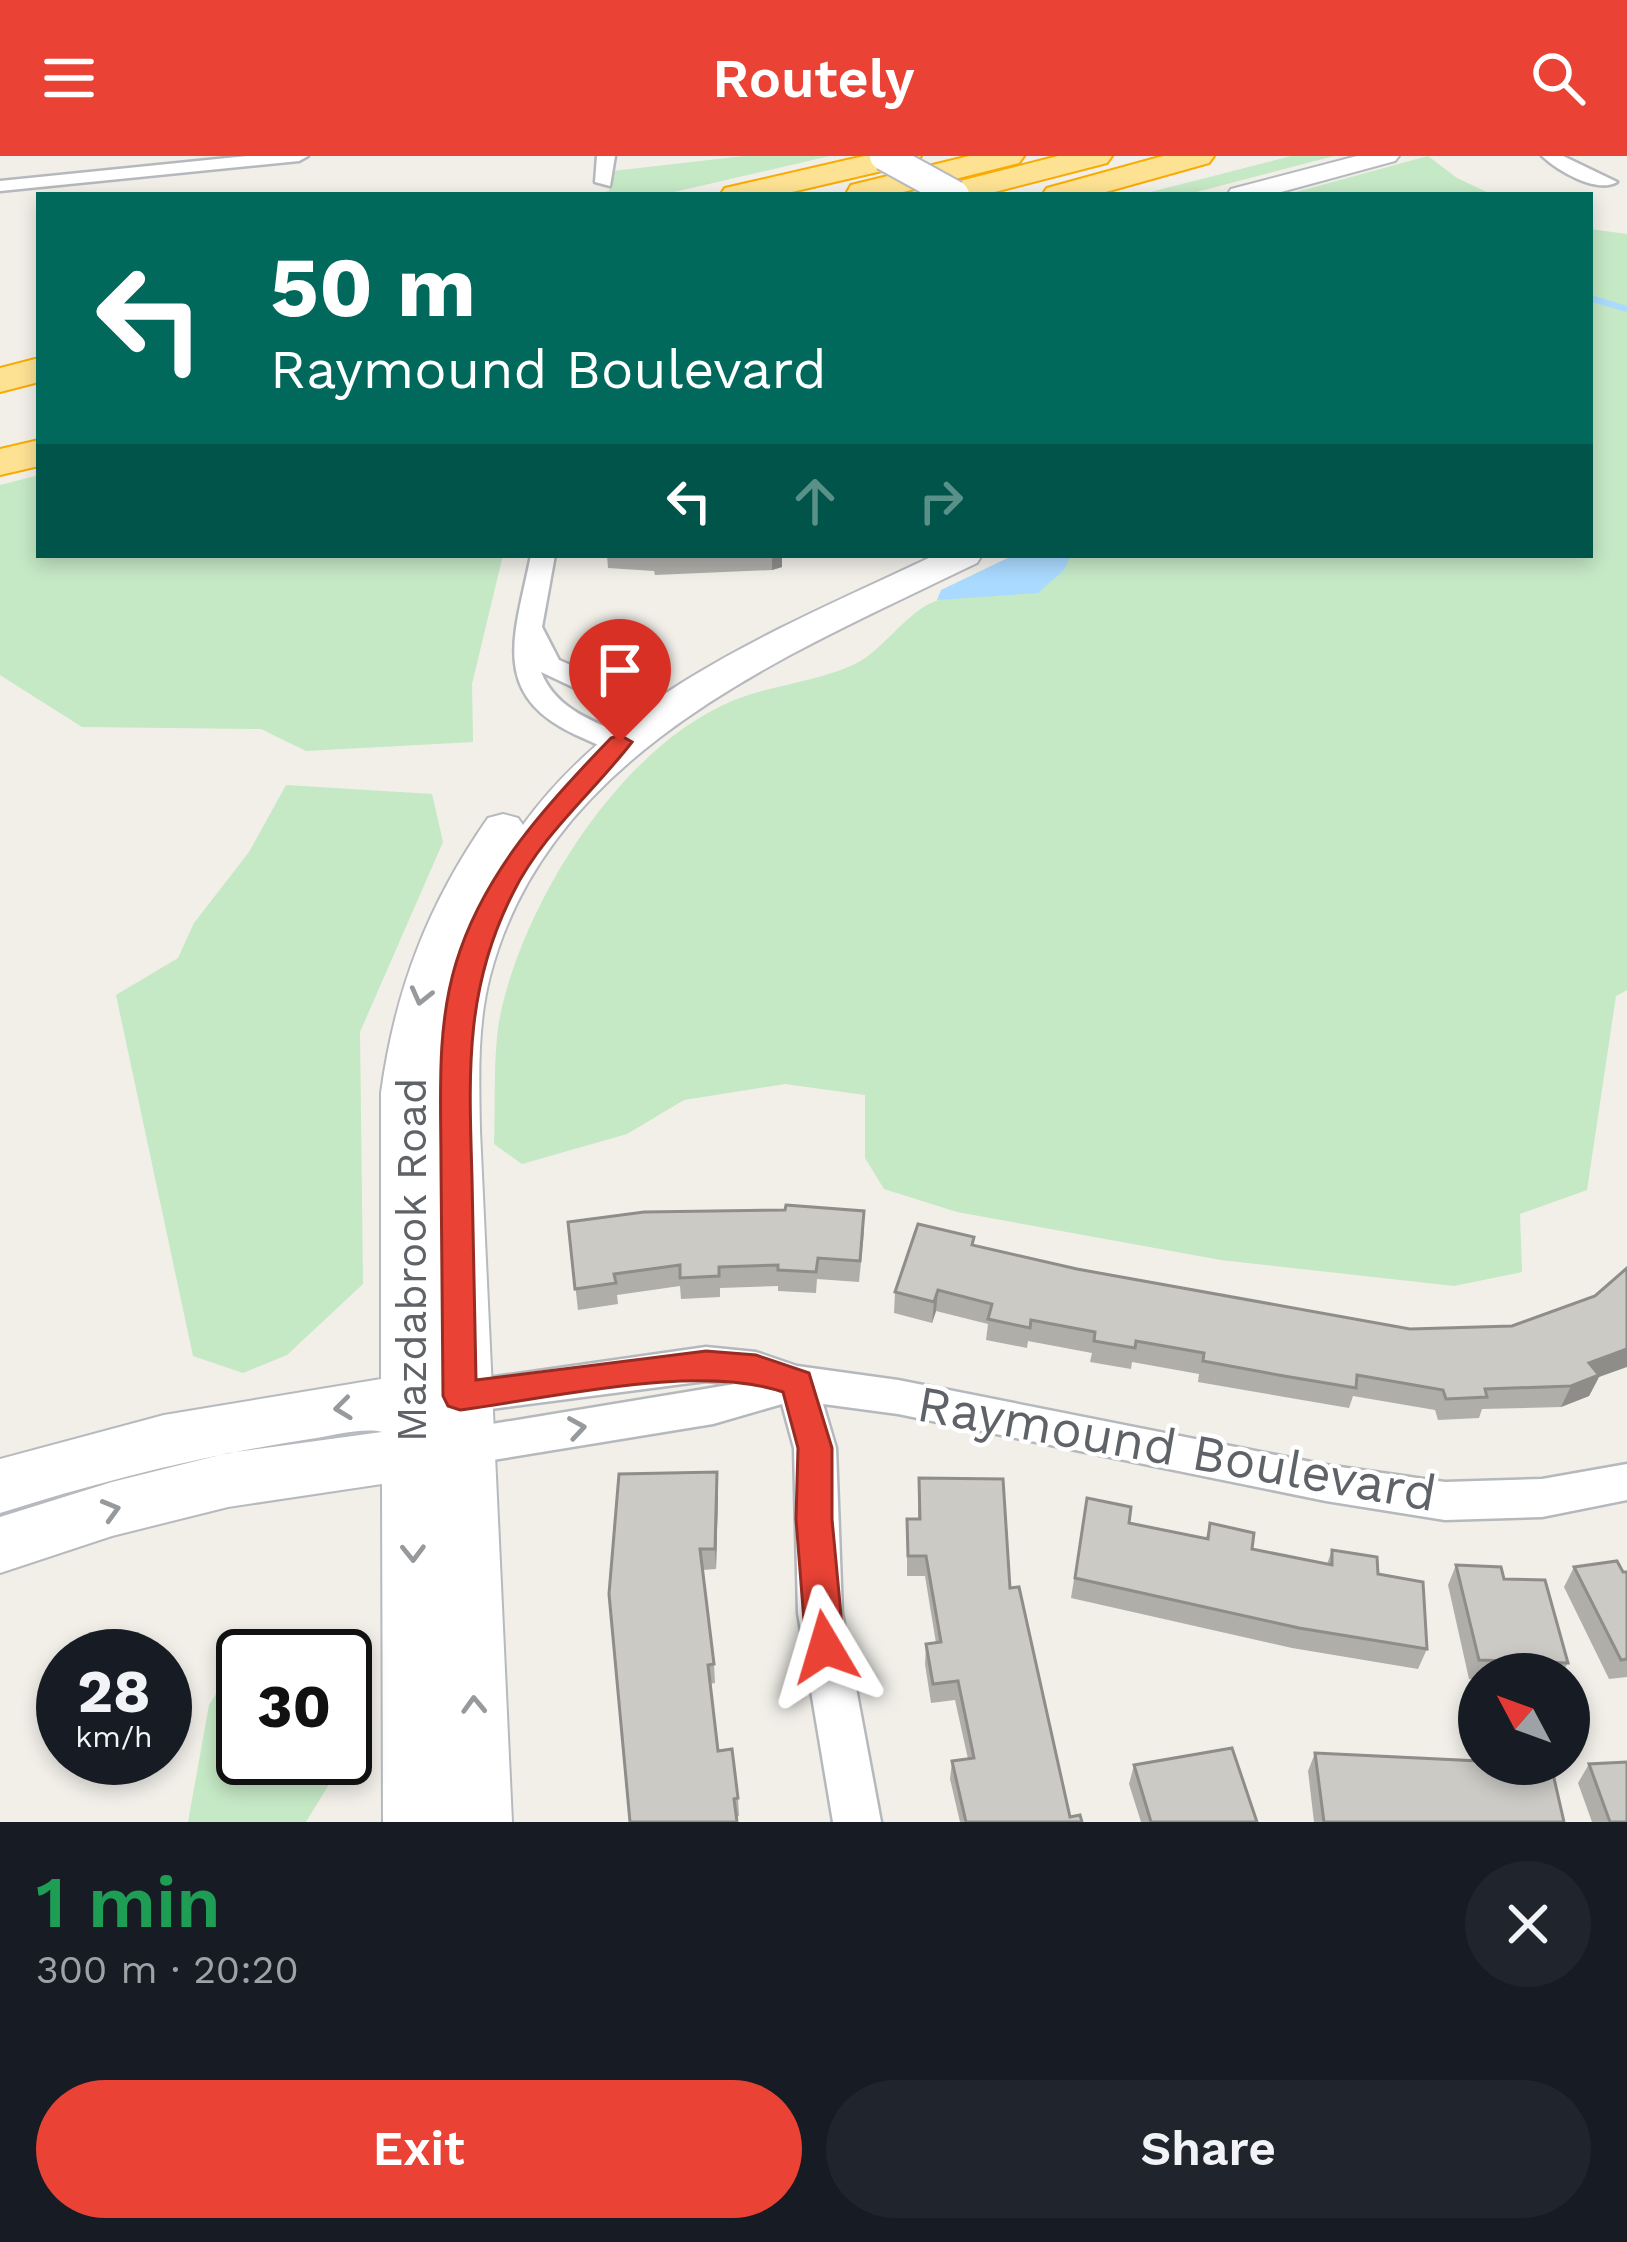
<!DOCTYPE html>
<html lang="en">
<head>
<meta charset="utf-8">
<style>
	:root { --surface:#171b24; --page:#20242c; --text:#f1f3f6; --muted:#9ea1a6; --accent:#ea4335 }
	body { margin:0; font-family:"Work Sans",sans-serif; background:var(--page); color:var(--text); height:100vh; display:flex; flex-direction:column; font-size:45px; white-space:nowrap }
	* { box-sizing:border-box; margin:0 }
	p { font-size:39px; color:var(--muted) }
	.icon { flex:none; width:66px; height:66px; fill:none; stroke:currentColor; stroke-width:2; stroke-linecap:round; stroke-linejoin:round }
	.map { position:relative; height:1666px; overflow:hidden }
	.panel { display:flex; flex-direction:column; background:var(--surface); flex:1 }
	.panel>* { flex:none }
	.banner { position:absolute; left:36px; top:36px; width:1557px; height:366px; border-radius:0px; box-shadow:0 6px 18px #0003; background:#00695c; color:#fff; overflow:hidden }
	.needle { width:78px; rotate:311deg }
	.controls { position:absolute; left:1458px; top:1497px; display:grid; gap:24px }
	.controls a { display:grid; place-items:center; width:132px; height:132px; border-radius:50%; background:var(--surface); box-shadow:0 6px 18px #0003; font-size:60px }
	.speed { position:absolute; left:36px; top:1473px; display:flex; gap:24px; font-size:60px; font-weight:700; text-align:center }
	.speed>* { display:grid; place-content:center; width:156px; height:156px; border-radius:50%; background:var(--surface); box-shadow:0 6px 18px #0003; line-height:1 }
	.speed small { font-size:30px; font-weight:400 }
	.speed .limit { border:6px solid #111; border-radius:18px; background:#fff; color:#111 }
	.pin { position:absolute; display:grid; place-items:center; width:102px; height:102px; color:#fff; margin:-123px -51px; border-radius:50% 50% 50% 0; rotate:-45deg; box-shadow:0 0 12px #0007 }
	.pin .icon { rotate:45deg }
	.me { position:absolute; width:132px; margin:-66px; rotate:353deg; stroke-linejoin:round; filter:drop-shadow(0 0 9px #0008) }
	.turn { display:flex; align-items:center; gap:42px; height:252px; padding:0 36px; font-size:54px }
	.turn .icon { width:156px; height:156px; stroke-width:2.5 }
	.turn b { display:block; font-size:84px; line-height:102px }
	.lanes { display:flex; align-items:center; height:114px; padding:0 36px; background:#0003; justify-content:center; gap:60px; direction:ltr }
	.lanes .off { opacity:.35 }
	.round { display:grid; place-items:center; flex:none; width:126px; height:126px; border-radius:63px; background:var(--page) }
	.headline { display:flex; align-items:center; justify-content:space-between; height:204px; padding:0 36px }
	h1 { font-size:72px; font-weight:600; line-height:90px; color:#1e9e55 }
	.action { display:flex; gap:24px; margin-top:auto; padding:24px 36px }
	.action a { flex:1; height:138px; border-radius:72px; background:var(--accent); color:#fff; font-size:48px; font-weight:600; line-height:138px; text-align:center }
	.action a+a { background:var(--page); color:var(--text) }
	header { display:flex; justify-content:space-between; align-items:center; height:156px; padding:0 36px; background:var(--accent); color:#fff; font-size:54px; font-weight:600 }
	.map>svg:first-child { display:block }
</style>
</head>
<body>
<header><svg class="icon" aria-label="menu" viewBox="0 0 24 24"><path d="M4 6h16M4 12h16M4 18h16"/></svg>Routely<svg class="icon" aria-label="search" viewBox="0 0 24 24"><circle cx="10" cy="10" r="6"/><path d="M15 15l6 6"/></svg></header>
<div class="map">
<svg width="1627" height="1666" viewBox="0 0 1627 1666">
	<rect width="100%" height="100%" fill="#f1efe8"/>
	<path fill="#c5e8c5" d="M 744,0 L 830,0 L 661,39 L 591,39 L 609,35 L 613,15 Z
		M 1291,0 L 1334,0 L 1185,39 L 1139,39 Z
		M 1428,0 L 1457,22 L 1493,39 L 1285,39 Z
		M 1590,73 L 1627,78 L 1627,834 L 1616,840 L 1587,1034 L 1520,1058 L 1522,1116 L 1454,1130 L 1221,1104 L 957,1056 L 884,1033 L 865,1002 L 865,939 L 785,928 L 684,944 L 627,978 L 522,1008 L 494,988 C 496,945 492,893 502,851 C 529,738 622,591 732,545 C 771,529 817,526 855,508 C 885,494 910,449 943,443 C 991,434 1046,453 1071,399 L 1590,399 Z
		M 39,319 L 39,399 L 503,399 L 472,528 L 473,586 L 306,595 L 261,573 L 82,571 L 0,519 L 0,329 Z
		M 286,629 L 432,638 L 443,686 L 360,876 L 363,1128 L 287,1199 L 243,1217 L 193,1200 L 116,839 L 178,802 L 194,767 L 249,696 Z
		M 243,1503 L 243,1602 L 345,1602 L 306,1666 L 188,1666 L 209,1549 L 237,1505 Z"/>
	<path fill="#aadaff" d="M 1014,399 L 1071,399 L 1064,414 L 1038,437 L 937,444 L 941,434 Z"/>
	<g fill="none" stroke-linecap="round" stroke-linejoin="round">
		<path stroke="#aadaff" stroke-width="6" d="M 1590,142 L 1627,153"/>
		<defs>
			<path id="street" d="M 247,0 L 308,0 L 299,5 L 0,35 L 0,25 Z
				M 597,0 L 615,0 L 610,30 L 595,26 Z
				M 1542,0 L 1563,0 L 1617,26 C 1597,38 1558,15 1542,0 Z
				M 531,399 L 555,399 L 542,471 L 559,504 L 635,537 L 671,560 L 657,568 L 647,566 L 541,516 C 556,554 595,566 630,581 L 634,587 L 630,593 C 611,598 593,586 576,579 C 487,538 516,476 531,399 Z
				M 706,1191 L 756,1196 L 797,1210 L 898,1224 L 1326,1309 L 1445,1326 L 1542,1323 L 1627,1308 L 1627,1344 L 1542,1361 L 1445,1364 L 1326,1345 L 898,1258 L 823,1248 L 836,1292 L 842,1457 L 881,1666 L 833,1666 L 798,1457 L 794,1292 L 782,1248 L 713,1268 L 462,1309 L 447,1304 L 441,1291 L 447,1278 L 462,1273 L 735,1228 L 706,1225 L 460,1257 L 446,1252 L 440,1240 L 446,1228 Z"/>
			<path id="secondary" d="M 1357,0 L 1399,0 L 1395,5 L 1270,39 L 1227,39 L 1231,33 Z
				M 935,399 L 982,399 L 977,407 C 788,499 549,594 490,820 C 477,870 479,923 480,975 L 512,1666 L 383,1666 L 382,1328 L 228,1351 L 112,1380 L 0,1417 L 0,1361 L 112,1326 L 228,1297 L 382,1276 C 364,1271 331,1280 310,1283 C 204,1299 102,1325 0,1357 L 0,1303 L 164,1259 L 381,1223 L 381,937 C 395,834 428,748 488,662 L 503,658 L 518,662 L 523,669 C 620,534 790,468 935,399 Z"/>
			<path id="highway" d="M 864,0 L 921,0 L 916,7 L 779,39 L 720,39 L 725,32 Z
				M 969,0 L 1024,0 L 1019,7 L 891,39 L 847,36 L 851,29 Z
				M 1058,0 L 1112,0 L 1107,7 L 983,39 L 956,39 L 952,33 L 956,26 Z
				M 1163,0 L 1214,0 L 1209,7 L 1095,39 L 1042,39 L 1047,32 Z
				M 39,202 L 39,226 L 0,236 L 0,212 Z
				M 39,284 L 39,310 L 0,319 L 0,293 Z"/>
		</defs>
		<use href="#street" stroke="#b5b8bc" stroke-width="5"/>
		<use href="#secondary" stroke="#b6babf" stroke-width="4"/>
		<use href="#highway" stroke="#f9ab00" stroke-width="4"/>
		<use href="#street" fill="#fff" fill-rule="evenodd"/>
		<use href="#secondary" fill="#fff" fill-rule="evenodd"/>
		<use href="#highway" fill="#fde293" fill-rule="evenodd"/>
		<defs>
			<path id="secondary-bridge" d="M 884,0 L 955,39"/>
		</defs>
		<use href="#secondary-bridge" stroke="#b6babf" stroke-width="32" stroke-linecap="butt"/>
		<use href="#secondary-bridge" stroke="#fff" stroke-width="28"/>
	</g>
	<path fill="#afaea9" d="M 607,399 L 782,399 L 782,411 L 772,414 L 655,419 L 654,415 L 608,412 Z
		M 568,1066 L 864,1076 L 859,1126 L 817,1123 L 816,1137 L 778,1135 L 778,1130 L 720,1132 L 720,1141 L 681,1143 L 680,1130 L 617,1139 L 618,1148 L 578,1154 Z
		M 974,1081 L 973,1090 L 1599,1221 L 1589,1240 L 1561,1251 L 1482,1253 L 1479,1262 L 1438,1264 L 1435,1254 L 1353,1240 L 1349,1252 L 1198,1226 L 1199,1218 L 1132,1206 L 1131,1213 L 1090,1206 L 1092,1197 L 1028,1185 L 1027,1192 L 986,1184 L 988,1168 L 936,1155 L 932,1167 L 894,1157 L 895,1136 Z
		M 919,1322 L 1010,1432 L 1070,1661 L 1082,1666 L 960,1666 L 950,1623 L 952,1605 L 968,1603 L 955,1544 L 931,1547 L 925,1508 L 926,1488 L 936,1487 L 925,1420 L 907,1420 L 907,1363 L 918,1363 Z
		M 718,1337 L 716,1413 L 703,1414 L 714,1508 L 715,1527 L 710,1528 L 718,1595 L 738,1642 L 739,1660 L 736,1661 L 609,1438 Z
		M 1087,1342 L 1129,1367 L 1206,1382 L 1210,1367 L 1252,1393 L 1327,1408 L 1332,1394 L 1378,1418 L 1427,1493 L 1418,1513 L 1292,1492 L 1071,1442 Z
		M 1456,1409 L 1504,1423 L 1568,1507 L 1561,1518 L 1479,1518 L 1479,1524 L 1469,1523 L 1448,1429 Z
		M 1574,1411 L 1627,1416 L 1627,1521 L 1609,1523 L 1564,1431 Z
		M 1315,1597 L 1564,1666 L 1314,1666 L 1308,1615 Z
		M 1589,1608 L 1627,1666 L 1592,1666 L 1578,1627 Z
		M 1134,1609 L 1257,1666 L 1141,1666 L 1129,1628 Z"/>
	<path fill="#8f8d8a" d="M 772,399 L 782,399 L 782,411 L 772,414 Z
		M 938,1134 L 936,1155 L 932,1167 L 934,1146 Z
		M 1627,1193 L 1627,1211 L 1599,1221 L 1589,1240 L 1561,1251 L 1571,1230 L 1589,1207 Z
		M 717,1316 L 718,1337 L 716,1413 L 715,1393 Z"/>
	<path fill="#cccac5" stroke="#8f8d8a" stroke-width="3" d="M 786,1049 L 864,1055 L 860,1105 L 818,1102 L 816,1116 L 778,1114 L 778,1109 L 719,1111 L 719,1120 L 680,1122 L 680,1109 L 614,1118 L 616,1127 L 575,1133 L 568,1066 L 644,1056 L 785,1054 Z
		M 918,1068 L 974,1081 L 972,1089 L 1077,1113 L 1410,1173 L 1512,1170 L 1595,1140 L 1627,1112 L 1627,1193 L 1589,1207 L 1599,1219 L 1571,1230 L 1485,1233 L 1487,1241 L 1446,1243 L 1443,1234 L 1357,1219 L 1356,1232 L 1284,1220 L 1203,1205 L 1204,1197 L 1136,1185 L 1135,1192 L 1094,1185 L 1095,1176 L 1031,1164 L 1030,1172 L 988,1163 L 992,1148 L 938,1134 L 934,1146 L 895,1136 Z
		M 717,1316 L 715,1393 L 700,1393 L 714,1508 L 708,1509 L 718,1595 L 732,1593 L 738,1642 L 734,1643 L 737,1666 L 630,1666 L 609,1438 L 619,1318 Z
		M 919,1322 L 1003,1323 L 1010,1432 L 1019,1431 L 1070,1661 L 1080,1659 L 1082,1666 L 966,1666 L 952,1605 L 974,1602 L 958,1525 L 933,1528 L 926,1488 L 941,1486 L 926,1400 L 908,1400 L 907,1363 L 920,1363 Z
		M 1087,1342 L 1131,1351 L 1129,1367 L 1208,1383 L 1210,1367 L 1254,1377 L 1252,1393 L 1332,1409 L 1332,1394 L 1377,1401 L 1378,1418 L 1423,1426 L 1427,1493 L 1299,1472 L 1075,1422 Z
		M 1617,1405 L 1623,1416 L 1627,1416 L 1627,1503 L 1621,1504 L 1574,1411 Z
		M 1456,1409 L 1501,1411 L 1504,1423 L 1545,1424 L 1568,1507 L 1479,1504 Z
		M 1232,1592 L 1257,1666 L 1151,1666 L 1134,1609 Z
		M 1315,1597 L 1479,1605 L 1479,1608 L 1551,1609 L 1564,1666 L 1324,1666 Z
		M 1627,1606 L 1627,1666 L 1610,1666 L 1589,1608 Z"/>
	<defs><path id="oneway-chevron" d="M-2-3.5L2.5 0L-2 3.5" fill="none" stroke-width="1.6" stroke-linecap="round" stroke-linejoin="round" transform="scale(3)"/></defs>
	<g stroke="#979a9d">
		<use href="#oneway-chevron" transform="translate(421 840) rotate(104)"/>
		<use href="#oneway-chevron" transform="translate(343 1252) rotate(173)"/>
		<use href="#oneway-chevron" transform="translate(577 1272) rotate(-9)"/>
		<use href="#oneway-chevron" transform="translate(111 1354) rotate(-16)"/>
		<use href="#oneway-chevron" transform="translate(413 1397) rotate(89)"/>
		<use href="#oneway-chevron" transform="translate(474 1549) rotate(-92)"/>
	</g>
	<path fill="#ea4335" stroke="#982c22" stroke-width="3" d="M 620,579 L 632,586 C 592,638 542,678 513,737 C 464,833 469,919 472,1022 C 473,1089 475,1157 476,1224 L 706,1195 L 756,1199 L 809,1217 L 832,1292 L 832,1363 L 844,1491 L 838,1503 L 825,1509 L 812,1503 L 806,1491 L 796,1363 L 798,1292 L 783,1236 C 697,1207 552,1242 460,1254 L 448,1250 L 443,1240 C 442,1163 442,1086 441,1009 C 441,942 436,873 456,807 C 483,717 548,647 611,582 Z"/>
	<g text-anchor="middle" stroke-width="9" stroke-linejoin="round" paint-order="stroke">
		<g font-size="42" fill="#5f6368" stroke="#fff">
			<text transform="translate(411 1104) rotate(-90)" y="15">Mazdabrook Road</text>
		</g>
		<g font-size="51" fill="#5f6368" stroke="#fff">
			<text transform="translate(1177 1292) rotate(10)" y="18">Raymound Boulevard</text>
		</g>
	</g>
</svg>
<div class="controls">
<a><svg class="needle" viewBox="-14 -14 28 28"><path d="M0-13l5 13h-10z" fill="#e53935"/><path d="M0 13l5-13h-10z" fill="#9ea1a6"/></svg></a>
</div>
<div class="speed"><div>28<small>km/h</small></div><div class="limit">30</div></div>
<div class="pin" style="left:620px;top:586px;background:#d93025"><svg class="icon" aria-label="arrive" viewBox="0 0 24 24"><path d="M6 21V4h12l-3 4 3 4H6"/></svg></div>
<svg class="me" style="left:825px;top:1491px" viewBox="-20 -20 40 40"><path d="M0-17L14 15 0 8-14 15z" fill="#ea4335" stroke="#fff" stroke-width="4"/></svg>
<div class="banner">
<div class="turn"><svg class="icon" aria-label="left" viewBox="0 0 24 24"><path d="M17 20v-9H6M10 6l-5 5 5 5"/></svg><div><b>50 m</b>Raymound Boulevard</div></div>
<div class="lanes"><svg class="icon" aria-label="left" viewBox="0 0 24 24"><path d="M17 20v-9H6M10 6l-5 5 5 5"/></svg><svg class="icon off" aria-label="ahead" viewBox="0 0 24 24"><path d="M12 20V5M6 11l6-6 6 6"/></svg><svg class="icon off" aria-label="right" viewBox="0 0 24 24"><path d="M7 20v-9h11M14 6l5 5-5 5"/></svg></div>
</div>
</div>
<section class="panel">
<div class="headline"><div><h1>1 min</h1><p>300 m · 20:20</p></div><a class="round"><svg class="icon" aria-label="close" viewBox="0 0 24 24"><path d="M6 6l12 12M18 6L6 18"/></svg></a></div>
<div class="action"><a>Exit</a><a>Share</a></div>
</section>
</body>
</html>
